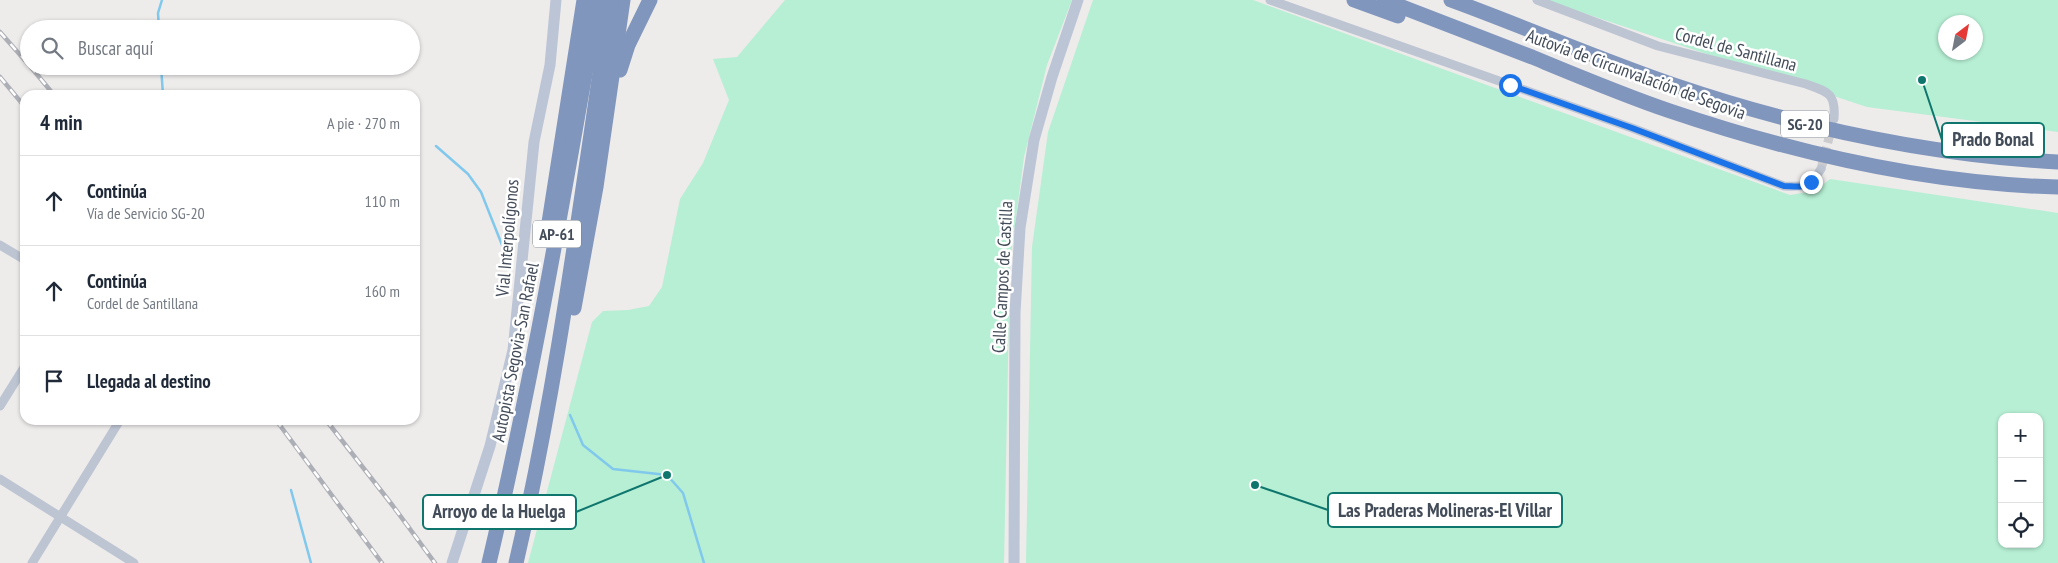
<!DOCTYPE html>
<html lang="es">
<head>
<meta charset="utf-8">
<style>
  :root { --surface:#fff; --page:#f2f2f3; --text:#1f2937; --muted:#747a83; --line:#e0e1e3 }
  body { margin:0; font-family:"PT Sans Narrow",sans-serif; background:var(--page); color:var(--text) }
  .controls { position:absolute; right:15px; bottom:15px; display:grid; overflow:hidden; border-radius:10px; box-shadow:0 1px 4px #0004 }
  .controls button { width:45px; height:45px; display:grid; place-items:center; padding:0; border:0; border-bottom:1px solid var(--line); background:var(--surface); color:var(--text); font:25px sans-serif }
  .compass { position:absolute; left:1938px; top:15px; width:45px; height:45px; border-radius:50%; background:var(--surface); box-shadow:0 1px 4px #0004; rotate:32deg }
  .stop { position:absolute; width:15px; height:15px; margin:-11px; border:4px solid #1a73e8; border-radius:50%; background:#fff }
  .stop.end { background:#1a73e8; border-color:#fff; box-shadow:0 1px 5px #0008 }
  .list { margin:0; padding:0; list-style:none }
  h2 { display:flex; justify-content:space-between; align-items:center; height:65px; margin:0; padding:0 20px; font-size:21px }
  h2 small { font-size:16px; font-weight:400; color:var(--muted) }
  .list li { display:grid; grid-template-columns:32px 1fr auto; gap:15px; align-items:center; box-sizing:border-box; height:90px; padding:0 20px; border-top:1px solid var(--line) }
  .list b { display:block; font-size:19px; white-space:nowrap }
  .list p { margin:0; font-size:16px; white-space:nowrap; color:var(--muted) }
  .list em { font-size:16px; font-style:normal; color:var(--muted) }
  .icon { flex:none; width:28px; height:28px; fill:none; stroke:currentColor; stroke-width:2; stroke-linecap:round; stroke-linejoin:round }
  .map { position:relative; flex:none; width:2058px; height:563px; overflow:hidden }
  .search { position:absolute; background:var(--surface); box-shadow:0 1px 4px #0004; left:20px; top:20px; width:400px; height:55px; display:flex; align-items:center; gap:12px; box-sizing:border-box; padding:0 18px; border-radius:28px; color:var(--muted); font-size:19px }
  .panel { position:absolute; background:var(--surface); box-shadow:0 1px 4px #0004; left:20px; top:90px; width:400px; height:335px; border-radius:15px }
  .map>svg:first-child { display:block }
  .green { fill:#b6efd4; fill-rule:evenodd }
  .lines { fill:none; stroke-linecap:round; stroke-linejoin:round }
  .stream { stroke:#81c8ed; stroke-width:2.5 }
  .street-tunnel { stroke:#cccbce; stroke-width:9; stroke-dasharray:9 4.5; stroke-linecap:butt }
  .street { stroke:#bdc5d2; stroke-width:9 }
  .secondary { stroke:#bcc5d6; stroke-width:11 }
  .highway { stroke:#8096bd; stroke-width:15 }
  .rail-casing { stroke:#adafb6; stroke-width:4.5 }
  .rail { stroke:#fff; stroke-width:2.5; stroke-dasharray:8; stroke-linecap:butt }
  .route { stroke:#1a73e8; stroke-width:6 }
  .labels { text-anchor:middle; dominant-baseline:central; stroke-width:5; stroke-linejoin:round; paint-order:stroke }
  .shield { fill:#fff; stroke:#7b828b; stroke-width:1 }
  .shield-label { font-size:16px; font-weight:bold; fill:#434c59 }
  .street-label { font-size:18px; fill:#434c59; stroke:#fff }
  .leader { fill:none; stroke:#0f766e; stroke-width:2 }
  .callout-dot { fill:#0f766e; stroke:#fff; stroke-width:2 }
  .callout { fill:#fff; stroke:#0f766e; stroke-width:2 }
  .callout-label { font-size:19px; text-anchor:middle; font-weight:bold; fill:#434c59 }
</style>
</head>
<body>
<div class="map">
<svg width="2058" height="563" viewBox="0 0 2058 563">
  <rect width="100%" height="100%" fill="#eeebeb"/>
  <!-- green -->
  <g class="green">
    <polygon points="785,0 1072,0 1047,65 1024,157 1010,262 1004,563 528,563 592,322 603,311 628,310 649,306 662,287 680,199 703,163 729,100 713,59 737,57"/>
    <path d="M1093,0H1253L1790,195L1815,191L1830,179L2058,213V563H1026L1032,247L1048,132ZM2002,417H2039V544H2002Z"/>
    <path d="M1544,0H2058V132L1867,107ZM1946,22H1976V52H1946Z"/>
  </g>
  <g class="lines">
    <!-- stream -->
    <g class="stream">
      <polyline points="159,29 158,13 162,0"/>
      <polyline points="161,66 163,95"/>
      <polyline points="436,146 468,174 481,192 506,255"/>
      <polyline points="570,415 583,445 613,469 667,475 683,493 704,563"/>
      <polyline points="291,490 311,563"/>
    </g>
    <!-- street-tunnel -->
    <polyline class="street-tunnel" points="1821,169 1832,126"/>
    <!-- street -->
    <g class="street">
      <path d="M1270,0L1632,128L1784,186C1804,187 1810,187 1821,169"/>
      <path d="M1537,0L1658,46L1806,84C1828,92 1836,93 1834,119"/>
      <polyline points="0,245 25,260"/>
      <polyline points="0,406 25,366"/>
      <polyline points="0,479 134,563"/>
      <polyline points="32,563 120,420"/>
    </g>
    <!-- secondary -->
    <g class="secondary">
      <polyline points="452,563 490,446 513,350 534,142 550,65 556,0"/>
      <polyline points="1014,563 1015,313 1020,228 1034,140 1052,77 1078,0"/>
    </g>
    <!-- highway -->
    <g class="highway">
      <polyline points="1354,0 1398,16"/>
      <path d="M1384,0C1434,19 1483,38 1532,57C1578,76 1623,95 1670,111C1794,153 1926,184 2058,187"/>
      <path d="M1451,0C1525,27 1598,59 1674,85C1798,127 1927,155 2058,162"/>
      <polyline points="620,70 628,45 650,0"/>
      <polyline points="548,229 584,0"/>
      <polyline points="574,308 596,187 623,0"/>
      <path d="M489,563C533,377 565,189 598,0"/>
      <path d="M516,563C559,378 582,188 611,0"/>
    </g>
    <defs>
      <g id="rail">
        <polyline points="0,32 29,65"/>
        <polyline points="30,66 54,95"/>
        <polyline points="0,77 25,107"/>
        <polyline points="276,420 382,563"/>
        <polyline points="326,420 393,506 435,563"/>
      </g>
    </defs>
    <!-- rail casing -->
    <use href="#rail" class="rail-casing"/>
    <!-- rail -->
    <use href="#rail" class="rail"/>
  </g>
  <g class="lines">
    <!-- route -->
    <path class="route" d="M1510,85L1632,128L1784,186C1793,186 1804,189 1811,182"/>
  </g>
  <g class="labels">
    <!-- shield labels -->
    <g class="shield">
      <rect x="1781" y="110.5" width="48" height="27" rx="4"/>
      <rect x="533" y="220.5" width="48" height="27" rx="4"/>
    </g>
    <g class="shield-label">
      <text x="1805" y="124">SG-20</text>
      <text x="557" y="234">AP-61</text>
    </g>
    <!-- street labels -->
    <g class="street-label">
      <text transform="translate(1736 49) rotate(15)">Cordel de Santillana</text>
      <text transform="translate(1636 74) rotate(20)">Autovía de Circunvalación de Segovia</text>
      <text transform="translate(507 238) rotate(-85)">Vial Interpolígonos</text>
      <text transform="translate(1002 277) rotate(-87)">Calle Campos de Castilla</text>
      <text transform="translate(515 352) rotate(-79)">Autopista Segovia-San Rafael</text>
    </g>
  </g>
  <!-- callouts -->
  <path class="leader" d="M1922 80L1942 140M1255 485L1328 510M667 475L576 512"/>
  <g class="callout-dot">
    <circle cx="1922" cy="80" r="5"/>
    <circle cx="1255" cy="485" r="5"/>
    <circle cx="667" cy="475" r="5"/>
  </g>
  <g class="callout">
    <rect x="1942" y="123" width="102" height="34" rx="5"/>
    <rect x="1328" y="493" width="234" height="34" rx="5"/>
    <rect x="423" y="495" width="153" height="34" rx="5"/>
  </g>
  <g class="callout-label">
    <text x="1993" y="146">Prado Bonal</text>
    <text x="1445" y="517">Las Praderas Molineras-El Villar</text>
    <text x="499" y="518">Arroyo de la Huelga</text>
  </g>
</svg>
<div class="controls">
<button>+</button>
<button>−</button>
<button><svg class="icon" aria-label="locate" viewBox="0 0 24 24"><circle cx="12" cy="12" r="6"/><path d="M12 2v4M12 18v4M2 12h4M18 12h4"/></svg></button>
</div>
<svg class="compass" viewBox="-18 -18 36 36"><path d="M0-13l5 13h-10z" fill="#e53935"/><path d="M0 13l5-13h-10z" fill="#747a83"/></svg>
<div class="stop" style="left:1510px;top:85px"></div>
<div class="stop end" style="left:1811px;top:182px"></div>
<div class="search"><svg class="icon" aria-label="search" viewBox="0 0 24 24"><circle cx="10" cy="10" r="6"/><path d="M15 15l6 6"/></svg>Buscar aquí</div>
<section class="panel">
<h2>4 min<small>A pie · 270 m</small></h2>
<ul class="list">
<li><svg class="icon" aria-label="ahead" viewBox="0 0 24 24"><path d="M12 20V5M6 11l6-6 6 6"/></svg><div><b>Continúa</b><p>Vía de Servicio SG-20</p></div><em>110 m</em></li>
<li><svg class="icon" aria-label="ahead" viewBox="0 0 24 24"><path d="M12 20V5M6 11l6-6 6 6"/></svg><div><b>Continúa</b><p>Cordel de Santillana</p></div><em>160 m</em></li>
<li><svg class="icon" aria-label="arrive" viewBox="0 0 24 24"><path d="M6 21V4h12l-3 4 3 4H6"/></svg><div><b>Llegada al destino</b></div></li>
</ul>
</section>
</div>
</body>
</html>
